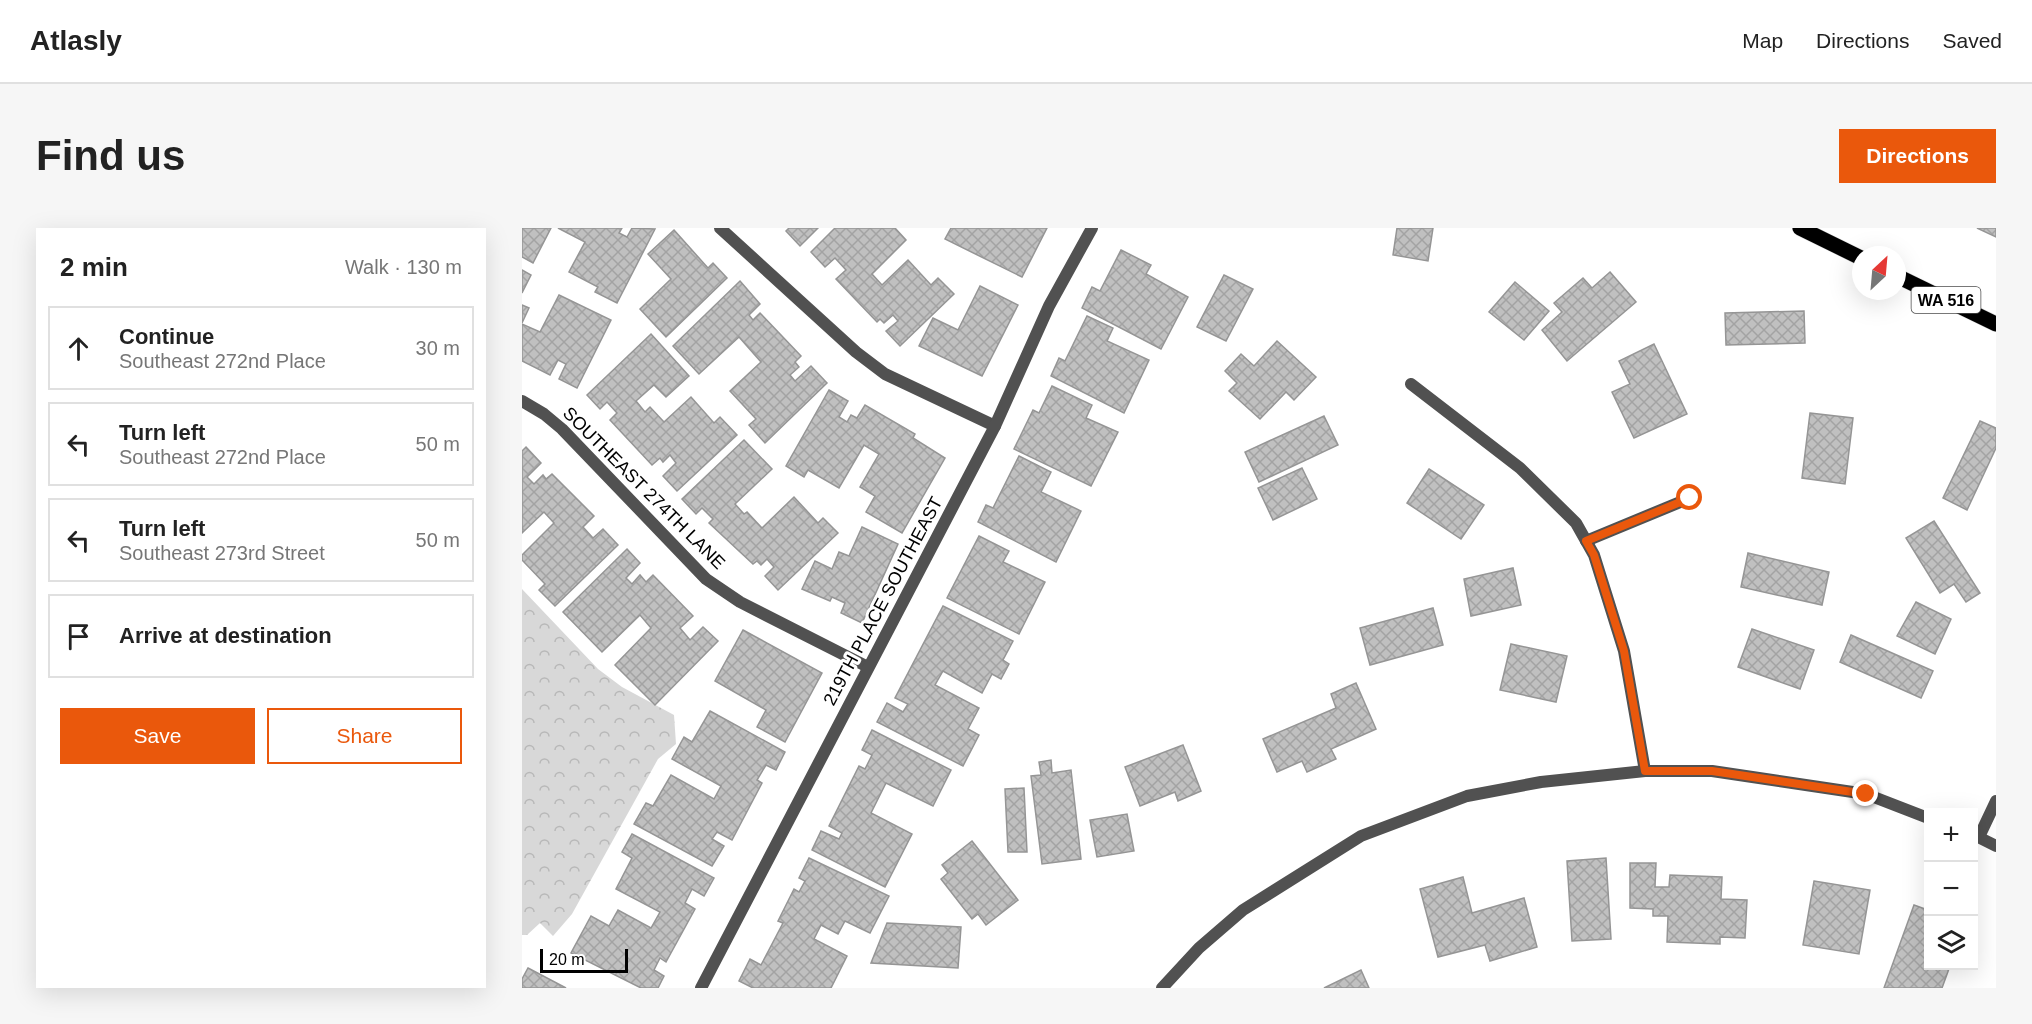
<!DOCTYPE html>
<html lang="en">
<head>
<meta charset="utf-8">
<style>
  :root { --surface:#fff; --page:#f6f6f6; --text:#222; --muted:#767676; --line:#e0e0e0; --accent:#ea580c }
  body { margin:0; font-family:Arial,sans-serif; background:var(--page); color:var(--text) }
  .controls { position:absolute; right:18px; bottom:18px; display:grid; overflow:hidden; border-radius:0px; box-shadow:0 6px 24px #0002 }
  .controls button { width:54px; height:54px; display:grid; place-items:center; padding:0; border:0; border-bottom:2px solid var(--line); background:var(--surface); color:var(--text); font:30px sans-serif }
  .compass { position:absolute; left:1330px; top:18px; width:54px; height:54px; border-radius:50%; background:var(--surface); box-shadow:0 6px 24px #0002; rotate:26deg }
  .scale { position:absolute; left:18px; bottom:15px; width:88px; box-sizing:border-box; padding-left:6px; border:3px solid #000; border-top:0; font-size:16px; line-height:21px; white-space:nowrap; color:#000; -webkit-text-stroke:4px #fff; paint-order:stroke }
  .stop { position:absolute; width:18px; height:18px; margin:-14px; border:4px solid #ea580c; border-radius:50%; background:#fff }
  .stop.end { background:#ea580c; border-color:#fff; box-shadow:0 2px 6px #0008 }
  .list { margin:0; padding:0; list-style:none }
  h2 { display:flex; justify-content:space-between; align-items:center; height:78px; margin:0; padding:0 24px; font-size:26px }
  h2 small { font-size:20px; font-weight:400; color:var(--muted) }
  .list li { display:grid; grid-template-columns:39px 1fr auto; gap:18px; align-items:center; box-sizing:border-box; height:84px; margin:0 12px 12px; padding:0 12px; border:2px solid var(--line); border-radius:0px }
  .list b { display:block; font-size:22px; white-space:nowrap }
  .list p { margin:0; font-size:20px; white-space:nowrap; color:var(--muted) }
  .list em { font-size:20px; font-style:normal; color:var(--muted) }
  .actions { display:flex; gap:12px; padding:18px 24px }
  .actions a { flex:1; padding:14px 0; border:2px solid var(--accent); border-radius:0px; text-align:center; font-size:21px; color:var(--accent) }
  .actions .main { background:var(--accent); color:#fff }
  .icon { flex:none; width:33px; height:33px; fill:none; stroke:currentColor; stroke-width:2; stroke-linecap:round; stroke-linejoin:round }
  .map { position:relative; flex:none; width:1474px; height:760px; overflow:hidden; border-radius:0px }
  header { display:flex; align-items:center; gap:36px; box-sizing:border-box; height:84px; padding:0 30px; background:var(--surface); border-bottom:2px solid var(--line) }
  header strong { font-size:28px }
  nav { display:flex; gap:33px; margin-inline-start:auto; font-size:21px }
  .intro { display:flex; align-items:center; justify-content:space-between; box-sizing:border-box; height:144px; padding:0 36px }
  h1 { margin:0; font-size:42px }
  .button { padding:15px 27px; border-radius:0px; background:var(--accent); color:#fff; font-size:21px; font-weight:700 }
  main { display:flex; gap:36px; padding:0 36px }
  aside { flex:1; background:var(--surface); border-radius:0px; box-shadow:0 6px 24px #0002 }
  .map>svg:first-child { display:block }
  .forest { fill:url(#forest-crowns) }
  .building { fill:url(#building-cross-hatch); stroke:#959595; stroke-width:1.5 }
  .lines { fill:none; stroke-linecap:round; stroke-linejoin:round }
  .primary-casing { stroke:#dbdbdb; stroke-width:16 }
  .minor { stroke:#515151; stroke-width:12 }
  .primary { stroke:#000; stroke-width:15 }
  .route { stroke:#ea580c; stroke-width:8 }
  .labels { text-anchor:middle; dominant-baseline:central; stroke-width:6; stroke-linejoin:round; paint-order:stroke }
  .shield { fill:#fff; stroke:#4c4c4c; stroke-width:1.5 }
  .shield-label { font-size:16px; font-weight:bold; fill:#000 }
  .street-label { font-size:18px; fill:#000; stroke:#fff }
</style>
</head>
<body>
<header>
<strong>Atlasly</strong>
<nav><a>Map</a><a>Directions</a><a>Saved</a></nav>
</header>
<div class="intro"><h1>Find us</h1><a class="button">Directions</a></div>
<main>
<aside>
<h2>2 min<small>Walk · 130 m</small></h2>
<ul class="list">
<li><svg class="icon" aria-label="ahead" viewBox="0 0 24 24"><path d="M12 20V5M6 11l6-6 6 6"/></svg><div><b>Continue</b><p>Southeast 272nd Place</p></div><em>30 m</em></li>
<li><svg class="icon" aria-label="left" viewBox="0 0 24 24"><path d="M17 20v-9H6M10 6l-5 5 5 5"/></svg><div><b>Turn left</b><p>Southeast 272nd Place</p></div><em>50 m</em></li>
<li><svg class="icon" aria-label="left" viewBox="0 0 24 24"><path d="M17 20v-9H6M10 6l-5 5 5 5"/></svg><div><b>Turn left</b><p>Southeast 273rd Street</p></div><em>50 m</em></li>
<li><svg class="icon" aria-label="arrive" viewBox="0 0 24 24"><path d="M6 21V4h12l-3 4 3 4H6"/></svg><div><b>Arrive at destination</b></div></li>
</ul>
<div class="actions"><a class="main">Save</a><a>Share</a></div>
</aside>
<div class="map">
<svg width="1474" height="760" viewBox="0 0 1474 760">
  <defs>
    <pattern id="forest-crowns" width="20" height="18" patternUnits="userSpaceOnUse" patternTransform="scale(1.5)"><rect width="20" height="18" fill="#d8d8d8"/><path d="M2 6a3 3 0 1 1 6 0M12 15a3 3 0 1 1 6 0" fill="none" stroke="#b8b8b8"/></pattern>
    <pattern id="building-cross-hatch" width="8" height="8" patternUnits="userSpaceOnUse" patternTransform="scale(1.5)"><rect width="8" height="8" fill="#c0c0c0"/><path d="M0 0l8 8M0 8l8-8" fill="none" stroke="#a3a3a3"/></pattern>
  </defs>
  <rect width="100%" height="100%" fill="#fff"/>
  <!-- forest -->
  <polygon class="forest" points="0,361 76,441 100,459 152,487 154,516 136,531 50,686 31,708 18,695 5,707 0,707"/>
  <!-- building -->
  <g class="building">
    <polygon points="0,0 29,0 11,35 0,29"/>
    <polygon points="36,0 100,0 97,5 105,9 110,0 133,1 95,75 73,64 76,59 47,44 63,14"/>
    <polygon points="267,0 296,0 278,18 264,3"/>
    <polygon points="313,0 373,0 384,12 350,46 360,57 386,32 409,57 416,50 432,66 378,118 364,103 376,93 371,87 362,95 358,91 355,94 314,51 324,42 313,30 303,39 289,24"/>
    <polygon points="429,0 525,0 500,49 423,11"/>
    <polygon points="875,0 911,0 906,33 871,27"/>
    <polygon points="1455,0 1474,0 1474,9"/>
    <polygon points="152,2 186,40 191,35 205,50 144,109 118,81 149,51 126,26"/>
    <polygon points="599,22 629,37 624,46 666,69 639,121 560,80 570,59 578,63"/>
    <polygon points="0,42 9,47 0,65"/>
    <polygon points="1088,44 1114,74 1045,133 1020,102 1040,84 1032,75 1061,50 1070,60"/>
    <polygon points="702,47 731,61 704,113 675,99"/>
    <polygon points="218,53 238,76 227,87 231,92 238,85 279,128 273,134 277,139 268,147 273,153 289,138 305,155 243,215 227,197 234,191 208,163 239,134 217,109 177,146 151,118"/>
    <polygon points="993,54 1027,83 1002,112 967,84"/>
    <polygon points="458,58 496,77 460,148 397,118 411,90 436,102"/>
    <polygon points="37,67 89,92 55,160 37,151 44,136 36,132 28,147 0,133 0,96 18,104"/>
    <polygon points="0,77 7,80 0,95"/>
    <polygon points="1282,83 1283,115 1204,117 1203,85"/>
    <polygon points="565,88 591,100 585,113 627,132 602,185 529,148 537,130 543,133"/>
    <polygon points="129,106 167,148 144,169 132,157 114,173 123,184 128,179 142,194 169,169 192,195 198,189 215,207 155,263 141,248 154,235 148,227 141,234 138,230 130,237 88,192 95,185 85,174 78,181 65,167"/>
    <polygon points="755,113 794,149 772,172 764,164 738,191 707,163 715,155 703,143 719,126 732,138"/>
    <polygon points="1132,116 1165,186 1112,210 1090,164 1108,156 1097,133"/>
    <polygon points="530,158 570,177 564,190 596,204 569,258 492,221 511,182 517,185"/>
    <polygon points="307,162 326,173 317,189 325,194 329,187 335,190 343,177 393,206 391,210 423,230 380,305 344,284 353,268 338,259 357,226 342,217 317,260 286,242 282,249 264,238"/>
    <polygon points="1288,185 1331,190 1323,256 1280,250"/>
    <polygon points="802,188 816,217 737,254 723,224"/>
    <polygon points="1458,193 1474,200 1474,220 1445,282 1421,270"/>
    <polygon points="222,212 250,241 213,276 222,286 225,284 240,300 272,269 296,295 301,290 316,305 256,362 243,348 252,339 245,331 239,337 235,333 231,336 187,295 191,291 180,280 174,286 160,271"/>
    <polygon points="4,219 19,235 5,249 12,256 21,247 24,251 30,246 72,288 61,299 71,310 81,301 96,317 33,378 17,362 23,356 0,332 0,327 32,295 22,284 0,305 0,223"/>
    <polygon points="497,228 529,244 519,264 559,283 534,334 456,294 464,277 471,280"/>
    <polygon points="780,240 795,271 751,292 736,260"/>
    <polygon points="907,241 962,277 939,311 885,275"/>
    <polygon points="1412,293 1458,365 1444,374 1432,356 1418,365 1384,310"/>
    <polygon points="340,299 376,316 340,395 319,385 323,375 310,369 308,373 280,361 293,333 310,341 317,324 327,328"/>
    <polygon points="457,308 487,323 481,334 523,354 497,406 425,370"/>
    <polygon points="105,321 118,335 104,350 110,356 118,347 124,354 131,347 171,388 158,400 168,412 181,399 196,413 133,477 93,437 129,400 118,387 80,424 41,384"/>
    <polygon points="1226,325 1307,344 1300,377 1219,359"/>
    <polygon points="991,340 999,377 949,388 942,351"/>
    <polygon points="1394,374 1429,391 1413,426 1375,408"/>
    <polygon points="421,378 491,413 481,432 487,436 479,451 470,446 460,465 421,443 413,457 457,480 446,501 457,507 441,538 355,494 365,475 381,484 386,476 373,470"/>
    <polygon points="911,380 921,417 848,437 838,400"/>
    <polygon points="1230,401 1292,422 1278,461 1216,439"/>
    <polygon points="221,402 300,445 263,514 235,499 244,482 193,453"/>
    <polygon points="1329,407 1411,443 1399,470 1318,434"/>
    <polygon points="989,416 1045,428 1034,474 978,462"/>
    <polygon points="834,455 854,501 809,521 814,531 785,544 780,533 755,544 741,511 814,480 809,466"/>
    <polygon points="188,483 263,524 254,542 244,537 235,552 240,555 210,612 195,604 190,611 202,618 190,638 112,596 124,575 131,578 149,547 192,571 199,558 150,531 162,509 170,514"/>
    <polygon points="350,502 429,542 411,578 364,555 349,585 390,606 363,659 290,622 299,603 317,611 320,605 307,598 337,538 343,541 350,527 340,522"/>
    <polygon points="661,517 679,563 656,573 653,564 618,578 603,539"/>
    <polygon points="529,532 530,545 549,542 559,631 520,636 509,548 519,547 517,534"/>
    <polygon points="502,560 505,624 486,624 483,561"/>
    <polygon points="605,586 612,623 575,629 568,592"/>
    <polygon points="110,606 192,650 182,668 170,661 163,675 173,681 144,734 138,730 132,742 142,748 136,760 119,760 49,725 69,688 87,698 96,682 129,700 138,684 94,661 110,630 100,624"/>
    <polygon points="450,613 496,672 464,697 456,686 450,691 419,651 426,645 420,637"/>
    <polygon points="287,630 367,668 348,705 323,693 316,706 299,697 292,711 325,728 309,760 231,760 217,753 228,731 239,737 261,695 256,693 272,661 277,664 283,653 277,650"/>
    <polygon points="1084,630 1089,711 1050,713 1045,633"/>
    <polygon points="1108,635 1134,635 1133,659 1147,659 1148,647 1200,649 1199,671 1225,672 1223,710 1198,709 1198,716 1145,714 1146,688 1131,688 1131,681 1108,680"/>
    <polygon points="941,649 950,685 1002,670 1015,719 968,733 963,717 916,729 898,661"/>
    <polygon points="1292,653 1348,662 1337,726 1281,717"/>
    <polygon points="1392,677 1406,682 1406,738 1428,738 1420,760 1362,760"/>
    <polygon points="365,695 439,699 436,740 349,735"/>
    <polygon points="6,740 44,760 0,760 0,751"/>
    <polygon points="839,742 847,760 802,760"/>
  </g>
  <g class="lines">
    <defs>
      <g id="primary">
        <polyline points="1278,0 1339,30"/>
        <polyline points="1375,48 1474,96"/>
      </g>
    </defs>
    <!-- primary casing -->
    <use href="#primary" class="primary-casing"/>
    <!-- minor -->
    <g class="minor">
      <polyline points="198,0 334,124 363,146 473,198"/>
      <polyline points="889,156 998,240 1054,295 1072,327 1102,423 1123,543"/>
      <polyline points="0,173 22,186 40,201 184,351 218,374 346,439"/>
      <polyline points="1064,313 1168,270"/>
      <polyline points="1452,607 1474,618"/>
      <polyline points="1457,609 1474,573"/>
      <polyline points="179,760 473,198 527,78 570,0"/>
      <polyline points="640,760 677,720 721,682 839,608 945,568 1019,554 1123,543 1190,543 1344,566 1406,590"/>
    </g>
    <!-- primary -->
    <use href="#primary" class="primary"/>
  </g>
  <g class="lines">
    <!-- route -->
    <polyline class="route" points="1168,270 1064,313 1072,327 1102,423 1123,543 1190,543 1344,566"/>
  </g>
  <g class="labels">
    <!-- shield labels -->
    <rect class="shield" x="1389.5" y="59" width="69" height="26" rx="4.5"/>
    <g class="shield-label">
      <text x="1424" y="72">WA 516</text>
    </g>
    <!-- street labels -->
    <g class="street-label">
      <text transform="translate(122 260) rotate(45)">SOUTHEAST 274TH LANE</text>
      <text transform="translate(361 373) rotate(-62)">219TH PLACE SOUTHEAST</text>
    </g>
  </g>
</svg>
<div class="controls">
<button>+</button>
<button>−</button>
<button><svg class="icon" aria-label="layers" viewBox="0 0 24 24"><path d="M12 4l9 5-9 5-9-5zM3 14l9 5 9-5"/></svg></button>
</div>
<svg class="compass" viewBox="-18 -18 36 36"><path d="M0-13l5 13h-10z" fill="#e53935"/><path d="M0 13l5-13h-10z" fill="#767676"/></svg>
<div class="scale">20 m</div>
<div class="stop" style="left:1168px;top:270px"></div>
<div class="stop end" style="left:1344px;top:566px"></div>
</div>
</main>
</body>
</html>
